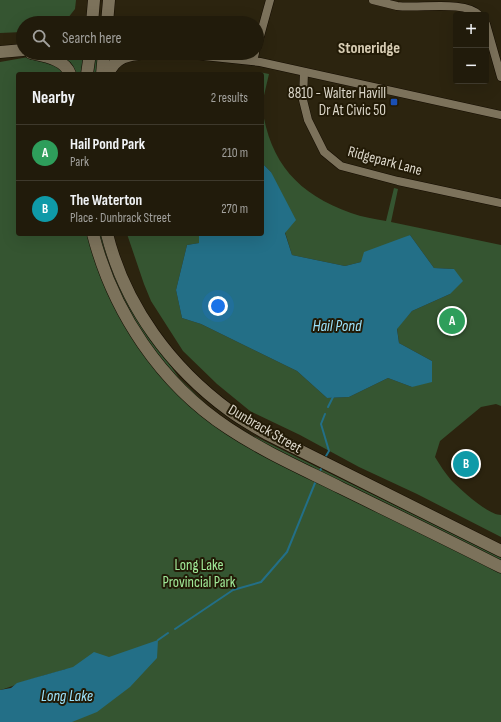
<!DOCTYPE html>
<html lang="en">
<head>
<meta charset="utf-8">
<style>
  :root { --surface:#211b0b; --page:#2d2819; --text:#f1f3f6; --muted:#a2a19d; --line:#3e392c; --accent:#bea9f5 }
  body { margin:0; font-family:"Sofia Sans Condensed",sans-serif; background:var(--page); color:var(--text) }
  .controls { position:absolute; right:12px; top:12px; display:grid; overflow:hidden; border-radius:4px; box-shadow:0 4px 16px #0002 }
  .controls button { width:36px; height:36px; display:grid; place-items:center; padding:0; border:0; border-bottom:1px solid var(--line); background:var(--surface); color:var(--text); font:20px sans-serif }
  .you { position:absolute; left:218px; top:306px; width:14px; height:14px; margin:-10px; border:3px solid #fff; border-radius:50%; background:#1a73e8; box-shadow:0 0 0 6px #1a73e833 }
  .badge { display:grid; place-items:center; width:26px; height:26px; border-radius:50%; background:var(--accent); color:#fff; font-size:13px; font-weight:700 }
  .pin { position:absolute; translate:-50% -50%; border:2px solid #fff; box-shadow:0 1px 4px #0006 }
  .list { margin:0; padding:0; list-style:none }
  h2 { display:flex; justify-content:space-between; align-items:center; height:52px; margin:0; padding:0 16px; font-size:17px }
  h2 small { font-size:13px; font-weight:400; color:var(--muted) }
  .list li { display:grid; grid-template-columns:26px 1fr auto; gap:12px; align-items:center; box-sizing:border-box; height:56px; padding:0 16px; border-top:1px solid var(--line) }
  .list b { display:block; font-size:15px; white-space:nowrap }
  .list p { margin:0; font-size:13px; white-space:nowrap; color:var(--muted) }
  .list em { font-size:13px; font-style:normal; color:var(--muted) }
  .icon { flex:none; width:22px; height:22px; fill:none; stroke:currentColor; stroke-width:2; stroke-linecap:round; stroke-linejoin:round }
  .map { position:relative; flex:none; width:501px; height:722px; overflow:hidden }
  .search { position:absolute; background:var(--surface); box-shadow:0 4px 16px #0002; left:16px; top:16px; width:248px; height:44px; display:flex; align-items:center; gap:10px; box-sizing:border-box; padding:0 14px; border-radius:22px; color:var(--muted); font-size:15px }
  .panel { position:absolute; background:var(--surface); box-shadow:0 4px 16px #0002; left:16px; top:72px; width:248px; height:164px; border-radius:4px }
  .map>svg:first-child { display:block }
  .green { fill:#355531 }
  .water { fill:#236f87 }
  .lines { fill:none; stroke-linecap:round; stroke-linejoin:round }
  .stream { stroke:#236f87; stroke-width:2 }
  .street-casing { stroke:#140c00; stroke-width:9 }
  .secondary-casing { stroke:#140c00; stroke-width:13 }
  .street { stroke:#7c725b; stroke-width:8 }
  .secondary { stroke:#7c725b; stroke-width:12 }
  .transit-dot { fill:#1a4fb4; stroke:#221a06; stroke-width:1.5 }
  .labels { text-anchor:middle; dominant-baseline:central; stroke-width:4; stroke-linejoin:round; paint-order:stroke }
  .poi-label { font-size:15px; fill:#dcd7ca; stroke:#221a06; text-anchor:end }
  .street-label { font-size:15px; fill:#dcd7ca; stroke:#221a06 }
  .park-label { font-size:15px; fill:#a0e998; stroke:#221a06 }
  .neighbourhood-label { font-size:16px; font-weight:bold; fill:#d8cdb4; stroke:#221a06 }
  .water-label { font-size:16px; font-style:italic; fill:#9ce2fc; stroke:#221a06 }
</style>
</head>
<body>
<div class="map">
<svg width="501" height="722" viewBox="0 0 501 722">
  <rect width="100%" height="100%" fill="#2c240f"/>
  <!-- green -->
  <g class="green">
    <polygon points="0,0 76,0 75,9 64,23 23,23 23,32 0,33"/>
    <path d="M51,53H99L98,74H18V234H105L153,340L179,378L212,410L237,427L250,434L501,558V722H41L66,669C56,673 46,674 36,678C23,681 12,687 0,690V62Z"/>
    <polygon points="239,72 259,72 269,74 262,104 262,74 239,74"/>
    <path d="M262,107C270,163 298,194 351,213C362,217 375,219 386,221L394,188L398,189L391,222L501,245V406L496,404L481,407L440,441L435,457C440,465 445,473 451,480C461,490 488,515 501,515V537L417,494L359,467L300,435L250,411L217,384L183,351L151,301L144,284L127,234H199V243L187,245L176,290L182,318L201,324L297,371L327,398L349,397L388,378L412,387L432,361L399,343L397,328L412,311L450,294L454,269L434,268L410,235L361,262L345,266L292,255L285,232L271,172L262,163Z"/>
  </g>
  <!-- water -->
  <g class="water">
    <polygon points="262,163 271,172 296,220 285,233 292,255 345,266 361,262 364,252 410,235 434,268 454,269 463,281 450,294 412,311 397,329 399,343 432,361 432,382 412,387 388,378 349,397 327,398 297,371 201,324 182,318 176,290 187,245 199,243 199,234 262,234"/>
    <polygon points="158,640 157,658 130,687 97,712 72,722 0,722 0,690 11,688 17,683 34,678 73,667 94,652 109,657"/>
  </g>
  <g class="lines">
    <!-- stream -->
    <g class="stream">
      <polyline points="328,407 333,397"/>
      <polyline points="325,414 321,424 329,451 326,456"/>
      <polyline points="320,471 321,469"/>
      <polyline points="175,629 233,590 261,582 287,552 315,483"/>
      <polyline points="158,640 168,633"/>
    </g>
    <defs>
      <g id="street">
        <path d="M373,0C381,2 389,4 397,6C419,9 465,0 479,15"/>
        <polyline points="486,24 501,77"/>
        <polyline points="257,47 270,0"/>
        <polyline points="175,53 260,62 501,115"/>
        <polyline points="253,61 255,53"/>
        <polyline points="304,72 303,100 308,120 324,152 341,166 398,181 501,203"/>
      </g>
      <g id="secondary">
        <polyline points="92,23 94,0"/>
        <polyline points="107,23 109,0"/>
        <polyline points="0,52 23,50"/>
        <path d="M31,53C44,56 65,59 70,74"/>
        <polyline points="87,74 90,53"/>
        <polyline points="102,74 104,53"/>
        <path d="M108,74C116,56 128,55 146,53"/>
        <path d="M93,234C113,312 161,384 228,428C264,452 303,469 341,488C394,514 448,540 501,567"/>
        <path d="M107,234C125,306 171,368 230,411C242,420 254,426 267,434L501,551"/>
      </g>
    </defs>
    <!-- street casing -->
    <use href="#street" class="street-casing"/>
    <!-- secondary casing -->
    <use href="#secondary" class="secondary-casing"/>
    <!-- street -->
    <use href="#street" class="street"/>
    <!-- secondary -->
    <use href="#secondary" class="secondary"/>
  </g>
  <!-- markers -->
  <rect class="transit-dot" x="390" y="98" width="8" height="8" rx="2"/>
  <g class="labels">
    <!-- poi labels -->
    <g class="poi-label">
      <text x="386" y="93">8810 - Walter Havill<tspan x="386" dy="17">Dr At Civic 50</tspan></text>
    </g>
    <!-- street labels -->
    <g class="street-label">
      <text transform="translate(385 161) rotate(15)">Ridgepark Lane</text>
      <text transform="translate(265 429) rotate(30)">Dunbrack Street</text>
    </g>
    <!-- park labels -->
    <g class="park-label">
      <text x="199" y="565">Long Lake<tspan x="199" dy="17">Provincial Park</tspan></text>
    </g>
    <!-- neighbourhood labels -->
    <g class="neighbourhood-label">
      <text x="369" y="48">Stoneridge</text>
    </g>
    <!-- water labels -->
    <g class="water-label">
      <text x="337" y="326">Hail Pond</text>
      <text x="67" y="696">Long Lake</text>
    </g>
  </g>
</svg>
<div class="controls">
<button>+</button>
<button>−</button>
</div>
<div class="you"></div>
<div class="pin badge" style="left:452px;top:321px;background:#2e9e5b">A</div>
<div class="pin badge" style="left:466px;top:464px;background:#0f9aa8">B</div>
<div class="search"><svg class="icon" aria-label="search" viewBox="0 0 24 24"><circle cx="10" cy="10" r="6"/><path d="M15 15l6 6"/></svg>Search here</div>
<section class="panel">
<h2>Nearby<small>2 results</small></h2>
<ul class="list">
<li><span class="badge" style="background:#2e9e5b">A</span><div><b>Hail Pond Park</b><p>Park</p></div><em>210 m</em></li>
<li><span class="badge" style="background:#0f9aa8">B</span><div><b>The Waterton</b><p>Place · Dunbrack Street</p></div><em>270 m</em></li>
</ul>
</section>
</div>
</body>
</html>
